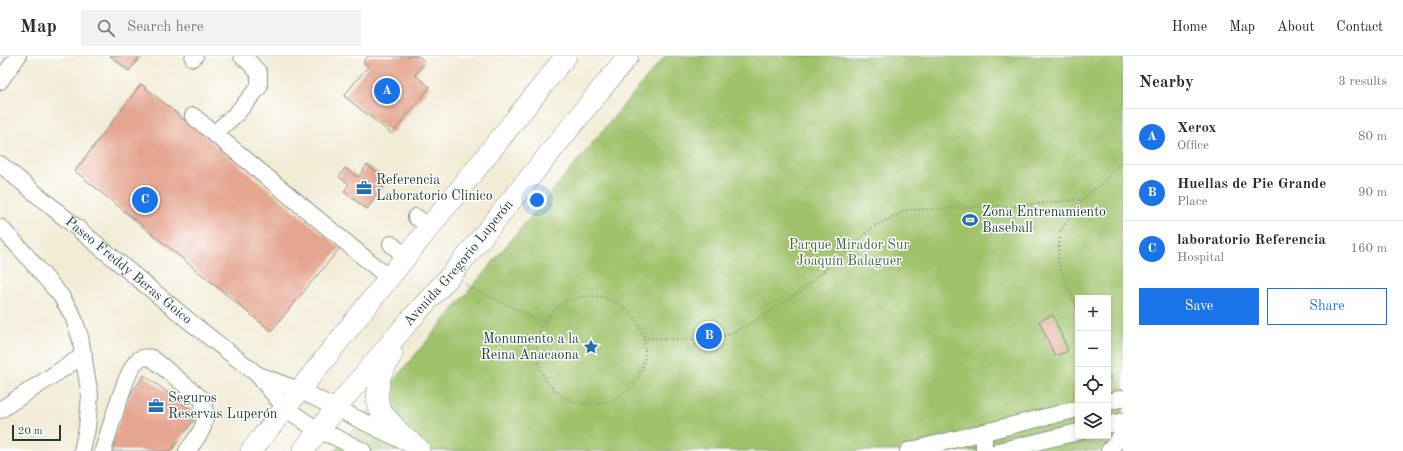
<!DOCTYPE html>
<html lang="en">
<head>
<meta charset="utf-8">
<style>
  :root { --surface:#fff; --page:#f2f2f3; --text:#2b2b33; --muted:#7c7c81; --line:#e1e1e2; --accent:#1a73e8 }
  body { margin:0; font-family:"Old Standard TT",serif; background:var(--page); color:var(--text) }
  .controls { position:absolute; right:12px; bottom:12px; display:grid; overflow:hidden; border-radius:0px; box-shadow:0 2px 6px #0003 }
  .controls button { width:36px; height:36px; display:grid; place-items:center; padding:0; border:0; border-bottom:1px solid var(--line); background:var(--surface); color:var(--text); font:20px sans-serif }
  .scale { position:absolute; left:12px; bottom:10px; width:49px; box-sizing:border-box; padding-left:4px; border:2px solid #1f3d34; border-top:0; font-size:11px; line-height:14px; white-space:nowrap; color:#1f3d34; -webkit-text-stroke:3px #fff; paint-order:stroke }
  .you { position:absolute; left:537px; top:144px; width:14px; height:14px; margin:-10px; border:3px solid #fff; border-radius:50%; background:#1a73e8; box-shadow:0 0 0 6px #1a73e833 }
  .badge { display:grid; place-items:center; width:26px; height:26px; border-radius:50%; background:var(--accent); color:#fff; font-size:13px; font-weight:700 }
  .pin { position:absolute; translate:-50% -50%; border:2px solid #fff; box-shadow:0 1px 4px #0006 }
  .list { margin:0; padding:0; list-style:none }
  h2 { display:flex; justify-content:space-between; align-items:center; height:52px; margin:0; padding:0 16px; font-size:17px }
  h2 small { font-size:13px; font-weight:400; color:var(--muted) }
  .list li { display:grid; grid-template-columns:26px 1fr auto; gap:12px; align-items:center; box-sizing:border-box; height:56px; padding:0 16px; border-top:1px solid var(--line) }
  .list b { display:block; font-size:15px; white-space:nowrap }
  .list p { margin:0; font-size:13px; white-space:nowrap; color:var(--muted) }
  .list em { font-size:13px; font-style:normal; color:var(--muted) }
  .actions { display:flex; gap:8px; padding:12px 16px }
  .actions a { flex:1; padding:9px 0; border:1px solid var(--accent); border-radius:0px; text-align:center; font-size:14px; color:var(--accent) }
  .actions .main { background:var(--accent); color:#fff }
  .icon { flex:none; width:22px; height:22px; fill:none; stroke:currentColor; stroke-width:2; stroke-linecap:round; stroke-linejoin:round }
  .map { position:relative; flex:none; width:1123px; height:395px; overflow:hidden }
  header { display:flex; align-items:center; gap:24px; box-sizing:border-box; height:56px; padding:0 20px; background:var(--surface); border-bottom:1px solid var(--line) }
  header strong { font-size:19px }
  nav { display:flex; gap:22px; margin-inline-start:auto; font-size:14px }
  .search { width:280px; height:36px; background:var(--page); display:flex; align-items:center; gap:10px; box-sizing:border-box; padding:0 14px; border-radius:0px; color:var(--muted); font-size:15px }
  main { display:flex }
  aside { flex:1; background:var(--surface) }
  .map>svg:first-child { display:block }
  .green { fill:#9fc26b; stroke:#5f8050; fill-rule:evenodd }
  .building { fill:#e5a691 }
  .lines { fill:none; stroke-linecap:round; stroke-linejoin:round }
  .minor-casing { stroke:#889485; stroke-width:18 }
  .major-casing { stroke:#889485; stroke-width:22 }
  .path { stroke:#889485; stroke-width:2.5; stroke-dasharray:1 3; stroke-linecap:butt }
  .minor { stroke:#fff; stroke-width:16 }
  .major { stroke:#fff; stroke-width:21 }
  .labels { text-anchor:middle; dominant-baseline:central; stroke-width:3; stroke-linejoin:round; paint-order:stroke }
  .poi-label { font-size:14px; fill:#1f3d34; stroke:#fff; text-anchor:start }
  .park-label { font-size:14px; fill:#456544; stroke:#fff }
  .street-label { font-size:14px; fill:#1f3d34; stroke:#fff }
</style>
</head>
<body>
<header>
<strong>Map</strong>
<div class="search"><svg class="icon" aria-label="search" viewBox="0 0 24 24"><circle cx="10" cy="10" r="6"/><path d="M15 15l6 6"/></svg>Search here</div>
<nav><a>Home</a><a>Map</a><a>About</a><a>Contact</a></nav>
</header>
<main>
<div class="map">
<svg width="1123" height="395" viewBox="0 0 1123 395">
  <rect width="100%" height="100%" fill="#fff"/>
  <filter id="ink" filterUnits="userSpaceOnUse"><feTurbulence type="fractalNoise" baseFrequency=".025" numOctaves="2"/><feDisplacementMap in="SourceGraphic" scale="8" xChannelSelector="R" yChannelSelector="G"/><feConvolveMatrix kernelMatrix="1 2 1 2 8 2 1 2 1" color-interpolation-filters="sRGB"/></filter>
  <filter id="wash" filterUnits="userSpaceOnUse"><feTurbulence type="fractalNoise" baseFrequency=".012" numOctaves="4" result="noise"/><feDisplacementMap in="SourceGraphic" scale="16" xChannelSelector="R" yChannelSelector="G"/><feGaussianBlur stdDeviation="0.9" result="paint"/><feColorMatrix in="noise" values="0 0 0 0 0 0 0 0 0 0 0 0 0 0 0 0 0 1.4 0 .05"/><feComposite in="paint" operator="in"/></filter>
  <g filter="url(#wash)">
    <rect width="100%" height="100%" fill="#f2ecd6"/>
    <!-- green -->
    <path class="green" d="M665,0H1123V395H335ZM1078,242H1108V380H1078Z"/>
    <g id="blocks">
      <!-- building -->
      <g class="building">
        <polygon points="110,0 141,0 129,15"/>
        <polygon points="368,0 418,0 425,6 415,19 430,31 392,78 344,40 368,10 363,6"/>
        <polygon points="141,28 340,192 271,275 75,115"/>
        <polygon points="367,109 388,124 367,153 344,136 349,128 339,121 345,112 358,121"/>
        <polygon points="1053,259 1068,295 1055,300 1039,265"/>
        <polygon points="144,319 198,359 171,395 110,395 112,386 128,342"/>
      </g>
    </g>
  </g>
  <g filter="url(#ink)">
    <use href="#blocks" fill-opacity="0" stroke="#889485" stroke-width="1"/>
    <g class="lines">
      <defs>
        <g id="minor">
          <polyline points="193,2 195,0"/>
          <polyline points="0,25 18,0"/>
          <polyline points="193,60 389,222"/>
          <polyline points="214,78 237,57 259,31 259,17 248,5 242,0"/>
          <path id="s1" d="M0,108L194,269L258,319L285,352L319,375L335,381L363,395"/>
          <polyline points="416,161 430,171"/>
          <polyline points="0,171 20,192 61,240 73,260 80,281 90,340 87,372 82,395"/>
          <polyline points="391,188 406,201"/>
          <polyline points="258,319 299,334 405,386"/>
          <polyline points="1108,346 1123,342"/>
          <polyline points="0,354 84,299"/>
          <polyline points="1108,369 1123,365"/>
          <polyline points="984,377 984,395"/>
          <path d="M103,395C108,379 127,312 137,305C141,301 146,301 152,302L202,343C210,367 201,377 187,395"/>
          <polyline points="908,395 1078,353"/>
          <polyline points="999,395 1078,376"/>
          <polyline points="1109,395 1123,377"/>
        </g>
        <g id="major">
          <polyline points="392,298 380,320 377,343 381,356 404,381 419,393"/>
          <polyline points="251,395 566,0"/>
          <path id="s2" d="M303,395L336,352L410,264L452,218L628,0"/>
        </g>
      </defs>
      <!-- minor casing -->
      <use href="#minor" class="minor-casing"/>
      <!-- major casing -->
      <use href="#major" class="major-casing"/>
      <!-- path -->
      <g class="path">
        <polyline points="466,229 544,267"/>
        <circle cx="591" cy="294" r="54"/>
        <polyline points="1078,255 1058,206 1060,175 1083,143"/>
        <polyline points="644,282 700,284 731,278 763,260 805,232 871,172 906,154 1018,150 1083,143 1105,125 1123,104"/>
        <polyline points="1108,317 1113,328"/>
      </g>
      <!-- minor -->
      <use href="#minor" class="minor"/>
      <!-- major -->
      <use href="#major" class="major"/>
    </g>
  </g>
  <!-- icons -->
  <defs>
    <symbol id="office-bare" viewBox="-9 -9 18 18"><path d="M-6-3h4V-5.5h4V-3h4V5H-6ZM-1-4.5V-3h2v-1.5ZM-6 0V1H6V0Z" fill="#1f6fb2" stroke="#fff" stroke-width="2.5" paint-order="stroke"/></symbol>
    <symbol id="stadium-bare" viewBox="-9 -9 18 18"><path d="M0-5a6.5 5 0 1 0 0 10a6.5 5 0 1 0 0-10ZM-3.5-1.8h7v3.6h-7Z" fill="#1f6fb2" stroke="#fff" stroke-width="2.5" paint-order="stroke"/></symbol>
    <symbol id="sight-bare" viewBox="-9 -9 18 18"><path d="M0-6L1.8-2.2L6-1.7L2.9 1.2L3.7 5.4L0 3.3L-3.7 5.4L-2.9 1.2L-6-1.7L-1.8-2.2Z" fill="#1f6fb2" stroke="#fff" stroke-width="2.5" paint-order="stroke"/></symbol>
  </defs>
  <g fill-rule="evenodd">
    <use href="#office-bare" x="353" y="121" width="22" height="22"/>
    <use href="#stadium-bare" x="959" y="153" width="22" height="22"/>
    <use href="#sight-bare" x="580" y="280" width="22" height="22"/>
    <use href="#office-bare" x="145" y="339" width="22" height="22"/>
  </g>
  <g class="labels">
    <!-- poi labels -->
    <g class="poi-label">
      <text x="376" y="124">Referencia<tspan x="376" dy="16">Laboratorio Clinico</tspan></text>
      <text x="982" y="156">Zona Entrenamiento<tspan x="982" dy="16">Baseball</tspan></text>
      <text x="579" y="283" text-anchor="end">Monumento a la<tspan x="579" dy="16">Reina Anacaona</tspan></text>
      <text x="168" y="342">Seguros<tspan x="168" dy="16">Reservas Luperón</tspan></text>
    </g>
    <!-- park labels -->
    <g class="park-label">
      <text x="849" y="189">Parque Mirador Sur<tspan x="849" dy="16">Joaquín Balaguer</tspan></text>
    </g>
    <!-- street labels -->
    <g class="street-label">
      <text stroke="none"><textPath href="#s2" startOffset="244">Avenida Gregorio Luperón</textPath></text>
      <text stroke="none"><textPath href="#s1" startOffset="167">Paseo Freddy Beras Goico</textPath></text>
    </g>
  </g>
</svg>
<div class="controls">
<button>+</button>
<button>−</button>
<button><svg class="icon" aria-label="locate" viewBox="0 0 24 24"><circle cx="12" cy="12" r="6"/><path d="M12 2v4M12 18v4M2 12h4M18 12h4"/></svg></button>
<button><svg class="icon" aria-label="layers" viewBox="0 0 24 24"><path d="M12 4l9 5-9 5-9-5zM3 14l9 5 9-5"/></svg></button>
</div>
<div class="scale">20 m</div>
<div class="you"></div>
<div class="pin badge" style="left:387px;top:35px">A</div>
<div class="pin badge" style="left:709px;top:280px">B</div>
<div class="pin badge" style="left:145px;top:144px">C</div>
</div>
<aside>
<h2>Nearby<small>3 results</small></h2>
<ul class="list">
<li><span class="badge">A</span><div><b>Xerox</b><p>Office</p></div><em>80 m</em></li>
<li><span class="badge">B</span><div><b>Huellas de Pie Grande</b><p>Place</p></div><em>90 m</em></li>
<li><span class="badge">C</span><div><b>laboratorio Referencia</b><p>Hospital</p></div><em>160 m</em></li>
</ul>
<div class="actions"><a class="main">Save</a><a>Share</a></div>
</aside>
</main>
</body>
</html>
